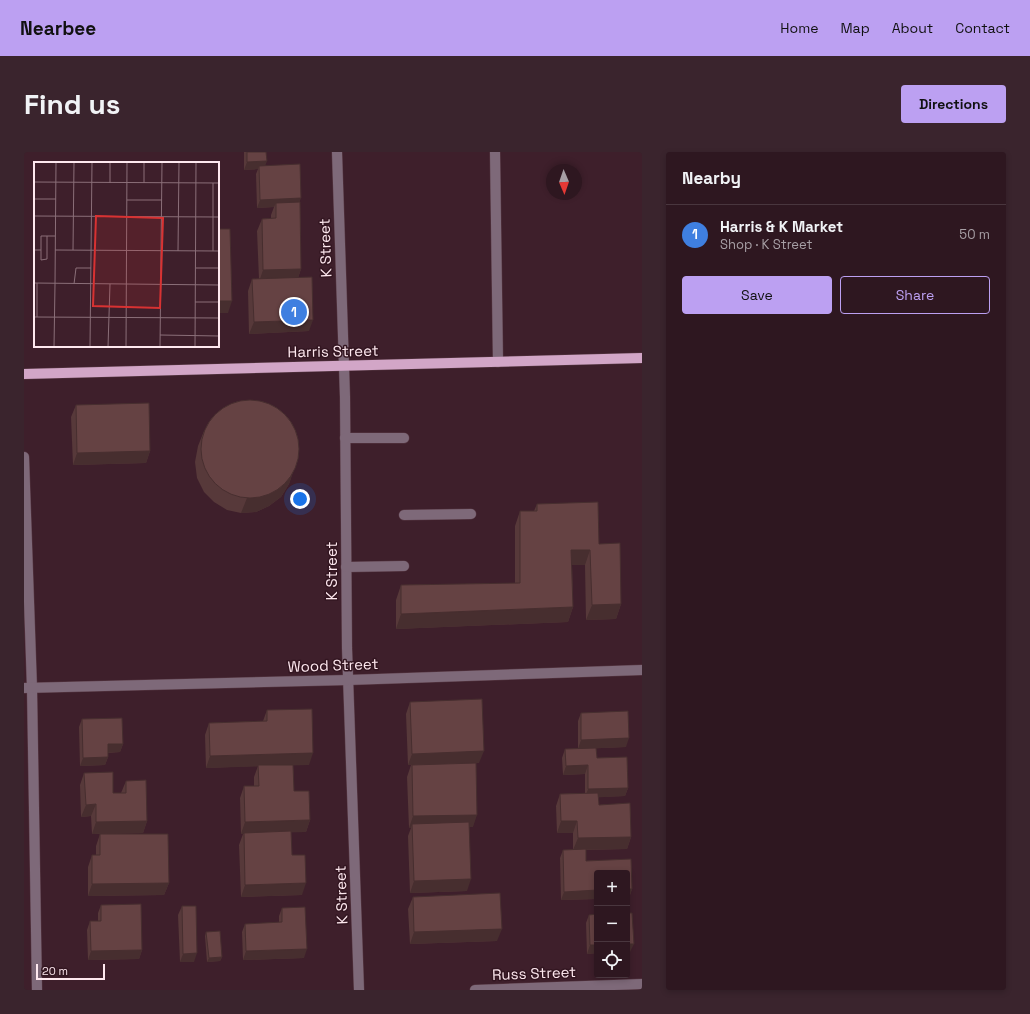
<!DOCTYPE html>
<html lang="en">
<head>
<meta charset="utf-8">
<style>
  :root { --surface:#2e1720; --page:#3a242d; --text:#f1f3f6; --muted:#a79fa5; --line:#49363e; --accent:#bca0f2 }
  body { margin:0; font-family:"Space Grotesk",sans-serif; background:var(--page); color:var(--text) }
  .controls { position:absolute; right:12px; bottom:12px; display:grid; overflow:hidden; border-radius:4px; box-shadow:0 2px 6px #0003 }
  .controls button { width:36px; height:36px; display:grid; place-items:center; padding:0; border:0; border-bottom:1px solid var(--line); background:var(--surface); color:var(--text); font:20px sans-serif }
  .compass { position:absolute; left:522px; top:12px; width:36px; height:36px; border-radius:50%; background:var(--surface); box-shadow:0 2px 6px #0003; rotate:178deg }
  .scale { position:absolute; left:12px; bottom:10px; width:69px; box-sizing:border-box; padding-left:4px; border:2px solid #fee8ef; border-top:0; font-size:11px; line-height:14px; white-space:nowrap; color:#fee8ef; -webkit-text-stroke:3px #331621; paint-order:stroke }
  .you { position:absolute; left:276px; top:347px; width:14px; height:14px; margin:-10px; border:3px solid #fff; border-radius:50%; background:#1a73e8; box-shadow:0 0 0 6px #1a73e833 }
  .badge { display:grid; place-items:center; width:26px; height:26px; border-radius:50%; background:var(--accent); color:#fff; font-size:13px; font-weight:700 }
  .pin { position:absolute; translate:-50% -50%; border:2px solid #fff; box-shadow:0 1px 4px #0006 }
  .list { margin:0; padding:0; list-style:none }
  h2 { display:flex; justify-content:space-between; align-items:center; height:52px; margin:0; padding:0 16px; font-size:17px }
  h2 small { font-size:13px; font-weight:400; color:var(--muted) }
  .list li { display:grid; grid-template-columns:26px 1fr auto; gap:12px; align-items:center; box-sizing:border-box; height:60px; padding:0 16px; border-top:1px solid var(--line) }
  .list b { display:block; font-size:15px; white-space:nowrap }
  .list p { margin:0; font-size:13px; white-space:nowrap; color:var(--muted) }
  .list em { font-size:13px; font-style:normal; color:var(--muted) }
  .actions { display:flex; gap:8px; padding:12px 16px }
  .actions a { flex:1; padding:9px 0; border:1px solid var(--accent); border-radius:4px; text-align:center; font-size:14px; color:var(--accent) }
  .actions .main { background:var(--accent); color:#111 }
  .icon { flex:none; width:22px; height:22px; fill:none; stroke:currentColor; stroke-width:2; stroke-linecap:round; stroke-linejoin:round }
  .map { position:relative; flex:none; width:618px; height:838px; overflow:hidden; border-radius:4px }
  header { display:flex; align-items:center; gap:24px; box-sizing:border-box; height:56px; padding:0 20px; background:var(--accent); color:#111 }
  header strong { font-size:19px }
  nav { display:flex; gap:22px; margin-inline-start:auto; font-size:14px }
  .intro { display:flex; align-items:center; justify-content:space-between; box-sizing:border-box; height:96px; padding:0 24px }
  h1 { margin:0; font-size:28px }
  .button { padding:10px 18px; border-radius:4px; background:var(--accent); color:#111; font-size:14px; font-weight:700 }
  main { display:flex; gap:24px; padding:0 24px }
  aside { flex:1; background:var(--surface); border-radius:4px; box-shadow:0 2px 6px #0003 }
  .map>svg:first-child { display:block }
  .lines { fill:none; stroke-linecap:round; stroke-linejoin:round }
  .minor-casing { stroke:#593b46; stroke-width:11 }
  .major-casing { stroke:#593b46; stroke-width:11 }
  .minor { stroke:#7e6979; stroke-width:10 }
  .major { stroke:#d2a6c7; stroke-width:10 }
  .wall { fill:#57393a }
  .shaded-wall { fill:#472e2f }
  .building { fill:#654243; stroke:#472e2f }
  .labels { text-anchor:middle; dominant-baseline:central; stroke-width:3; stroke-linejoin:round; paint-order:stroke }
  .street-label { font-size:15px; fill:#fee8ef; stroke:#331621 }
  .inset-road { fill:none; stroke:#8b6f79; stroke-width:1 }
  .view { fill:#d83232; fill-opacity:0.15; stroke:#d83232; stroke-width:2 }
  .inset-edge { fill:none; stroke:#fee8ef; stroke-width:2 }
</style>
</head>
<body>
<header>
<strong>Nearbee</strong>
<nav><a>Home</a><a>Map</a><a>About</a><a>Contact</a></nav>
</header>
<div class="intro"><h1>Find us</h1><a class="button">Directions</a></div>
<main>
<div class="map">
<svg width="618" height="838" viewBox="0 0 618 838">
  <rect width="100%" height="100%" fill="#3e1f2b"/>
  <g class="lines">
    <defs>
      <g id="minor">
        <polyline points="313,0 321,245 323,496 335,838"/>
        <polyline points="471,0 474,210"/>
        <polyline points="321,286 380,286"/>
        <polyline points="0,305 8,536 13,838"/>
        <polyline points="380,363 447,362"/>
        <polyline points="322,415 380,414"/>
        <polyline points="0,536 324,528 618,518"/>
        <polyline points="451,838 618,832"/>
      </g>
      <polyline id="major" points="0,222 618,206"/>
    </defs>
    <!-- minor casing -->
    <use href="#minor" class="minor-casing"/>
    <!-- major casing -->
    <use href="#major" class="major-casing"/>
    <!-- minor -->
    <use href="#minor" class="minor"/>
    <!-- major -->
    <use href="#major" class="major"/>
  </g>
  <!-- wall -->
  <g class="wall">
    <polygon points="220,0 242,0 241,13 276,50 277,117 274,126 285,179 225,182 224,139 228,127 235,127 233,79 238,67 247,66 247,63 250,55 233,56 232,22 234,17 220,18"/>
    <polygon points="52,253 126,299 122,311 49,313 47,265"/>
    <polygon points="180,279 270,317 265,332 257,345 245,354 232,360 217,361 203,358 190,350 180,340 173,326 171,310 174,294"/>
    <polygon points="513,352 575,392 597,452 592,467 562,468 561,413 548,413 549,455 544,470 372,477 372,448 377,433 491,431 491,374 496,359 510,359"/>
    <polygon points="386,550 455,611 432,612 449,675 445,675 443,739 386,741 384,684 387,676 385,676 383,625 387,613 384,613 382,562"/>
    <polygon points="243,558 285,613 269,613 270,639 286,668 282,680 267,680 268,703 278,743 217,745 215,693 219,682 217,682 216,646 220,634 230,634 230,625 234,614 182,616 181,583 185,571 239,569"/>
    <polygon points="557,561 602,595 554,597 554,569"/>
    <polygon points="58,567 99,592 96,600 84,601 84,605 81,613 56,614 55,575"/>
    <polygon points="572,596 573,606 603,605 604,636 601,644 575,645 575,653 606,651 607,685 603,697 562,698 562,709 607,707 608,737 605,746 603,746 603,721 573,721 573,747 537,748 536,706 539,698 549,698 549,681 533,681 532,654 536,642 561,641 561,622 539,623 538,606 541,597"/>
    <polygon points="60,621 89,641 97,641 102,629 123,669 119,681 77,682 145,731 140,743 64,744 64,715 68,703 72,703 72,694 76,682 68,682 67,664 57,665 56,633"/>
    <polygon points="389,745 473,789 386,792 384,757"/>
    <polygon points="77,753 118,798 115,807 64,808 63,778 66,769 74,769 74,761"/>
    <polygon points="158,754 170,810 156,810 154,763"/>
    <polygon points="258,756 280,806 219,808 218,780 221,772 255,771 255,764"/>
    <polygon points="565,763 573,801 563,802 562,771"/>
    <polygon points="182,780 198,805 196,809 183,810 181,784"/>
  </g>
  <!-- shaded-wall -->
  <g class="shaded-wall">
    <polygon points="243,9 240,17 235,14 234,17 220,18 223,10"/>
    <polygon points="277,46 274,54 252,51 250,55 233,56 236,48"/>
    <polygon points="277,117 273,129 235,130 239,118"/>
    <polygon points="194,149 208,149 204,161 194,161"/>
    <polygon points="289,168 285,179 225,182 230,170"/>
    <polygon points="126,299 122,311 49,313 53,301"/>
    <polygon points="270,317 265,332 257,345 245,354 232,360 217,361 223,346"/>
    <polygon points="547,398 566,398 561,413 542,413"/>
    <polygon points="597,452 592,467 562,468 568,453"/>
    <polygon points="549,455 544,470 372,477 377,462"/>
    <polygon points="605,586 602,595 554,597 557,588"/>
    <polygon points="84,592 99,592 96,600 80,601"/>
    <polygon points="460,599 455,611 384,613 388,602"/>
    <polygon points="289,601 285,613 182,616 186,604"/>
    <polygon points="84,605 81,613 56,614 59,606"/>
    <polygon points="564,613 561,622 539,623 542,614"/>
    <polygon points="604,636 601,644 561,646 564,637"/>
    <polygon points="72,652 67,664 57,665 62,653"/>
    <polygon points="453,663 449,675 389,676 388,672 387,676 385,676 389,664"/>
    <polygon points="286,668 282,680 217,682 221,670"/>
    <polygon points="123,669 119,681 68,682 72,670"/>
    <polygon points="537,669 553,669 549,681 533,681"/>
    <polygon points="607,685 603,697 549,698 554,686"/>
    <polygon points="447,727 443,739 386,741 390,729"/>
    <polygon points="145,731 140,743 64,744 68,732"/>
    <polygon points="282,731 278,743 217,745 221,733"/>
    <polygon points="603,737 608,737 605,746 603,746"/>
    <polygon points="573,738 573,747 537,748 540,740"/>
    <polygon points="478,777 473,789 386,792 390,780"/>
    <polygon points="603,792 610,792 606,800 603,800"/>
    <polygon points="566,793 573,793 573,801 563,802"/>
    <polygon points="283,797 280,806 219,808 222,799"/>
    <polygon points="118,798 115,807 64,808 67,799"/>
    <polygon points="173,801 170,810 156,810 159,802"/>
    <polygon points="198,805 196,809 183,810 185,806"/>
  </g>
  <!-- building -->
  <g class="building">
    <polygon points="223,0 242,0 243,9 223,10"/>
    <polygon points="276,12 277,46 236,48 235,14"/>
    <polygon points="276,50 277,117 239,118 238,67 252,66 252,51"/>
    <polygon points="194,77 206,77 208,149 194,149"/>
    <polygon points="288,125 289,168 230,170 228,127"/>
    <circle cx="226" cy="297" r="49"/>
    <polygon points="125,251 126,299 53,301 52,253"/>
    <polygon points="574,350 575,392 596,391 597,452 568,453 566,398 547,398 549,455 377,462 377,433 496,431 496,359 513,359 513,352"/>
    <polygon points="458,547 460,599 388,602 386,550"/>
    <polygon points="288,557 289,601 186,604 185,571 243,569 243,558"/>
    <polygon points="604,559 605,586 557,588 557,561"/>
    <polygon points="98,566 99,592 84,592 84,605 59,606 58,567"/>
    <polygon points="572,596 573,606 603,605 604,636 564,637 564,613 542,614 541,597"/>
    <polygon points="452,611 453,663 389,664 388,613"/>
    <polygon points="234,613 269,613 270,639 285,639 286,668 221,670 220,634 235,634"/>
    <polygon points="89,620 89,641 102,641 102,629 122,628 123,669 72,670 72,652 62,653 60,621"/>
    <polygon points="574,641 575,653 606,651 607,685 554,686 553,669 537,669 536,642"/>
    <polygon points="445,670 447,727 390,729 388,672"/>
    <polygon points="267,679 268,703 281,703 282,731 221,733 220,681"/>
    <polygon points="76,682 144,682 145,731 68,732 68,703 76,703"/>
    <polygon points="562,697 562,709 607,707 608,737 603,737 603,721 573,721 573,738 540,740 539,698"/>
    <polygon points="476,741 478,777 390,780 389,745"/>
    <polygon points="117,752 118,798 67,799 66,769 77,769 77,753"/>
    <polygon points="158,754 172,754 173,801 159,802"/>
    <polygon points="281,755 283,797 222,799 221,772 258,770 258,756"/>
    <polygon points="603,761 608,761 610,792 603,792"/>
    <polygon points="573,762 573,793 566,793 565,763"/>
    <polygon points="196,779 198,805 185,806 182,780"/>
  </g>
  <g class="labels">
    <!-- street labels -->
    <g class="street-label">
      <text transform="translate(301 96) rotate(-92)">K Street</text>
      <text transform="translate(309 199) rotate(-1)">Harris Street</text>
      <text transform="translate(307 419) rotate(-90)">K Street</text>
      <text transform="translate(309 513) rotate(-2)">Wood Street</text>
      <text transform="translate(317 743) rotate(-92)">K Street</text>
      <text transform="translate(510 821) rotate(-2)">Russ Street</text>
    </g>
  </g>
  <!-- overview -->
  <g transform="translate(10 10)">
    <rect width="185" height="185" fill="#3e1f2b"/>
    <path class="inset-road" d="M0,20L185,21M76,21V0M110,21V0M179,21V89M0,37H22M93,38H128M0,54L185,55M0,88H7V74H21M7,88V98L13,97V74M21,88L185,89M39,88L40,0M144,89L145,0M162,106H185M0,121L185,123M21,122L22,0M40,122L42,106H57M161,140H185M0,155L185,156M3,155V121M126,173L185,174M20,185L21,122M56,185L58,0M74,185L76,122M92,185L93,0M126,185L128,0M161,185L162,0"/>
    <path class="view" d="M62,54L129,56L126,146L59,144Z"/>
    <rect width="185" height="185" class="inset-edge"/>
  </g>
</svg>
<div class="controls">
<button>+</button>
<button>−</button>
<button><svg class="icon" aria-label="locate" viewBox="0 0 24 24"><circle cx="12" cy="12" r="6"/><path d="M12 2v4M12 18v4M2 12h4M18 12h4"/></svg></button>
</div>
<svg class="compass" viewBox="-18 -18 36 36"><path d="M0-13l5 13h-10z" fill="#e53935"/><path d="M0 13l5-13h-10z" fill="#a79fa5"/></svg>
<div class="scale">20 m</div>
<div class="you"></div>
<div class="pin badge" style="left:270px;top:160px;background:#3f7fe0">1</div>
</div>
<aside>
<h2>Nearby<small></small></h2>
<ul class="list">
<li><span class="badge" style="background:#3f7fe0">1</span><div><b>Harris &amp; K Market</b><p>Shop · K Street</p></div><em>50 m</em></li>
</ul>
<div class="actions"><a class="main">Save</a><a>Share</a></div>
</aside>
</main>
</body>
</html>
